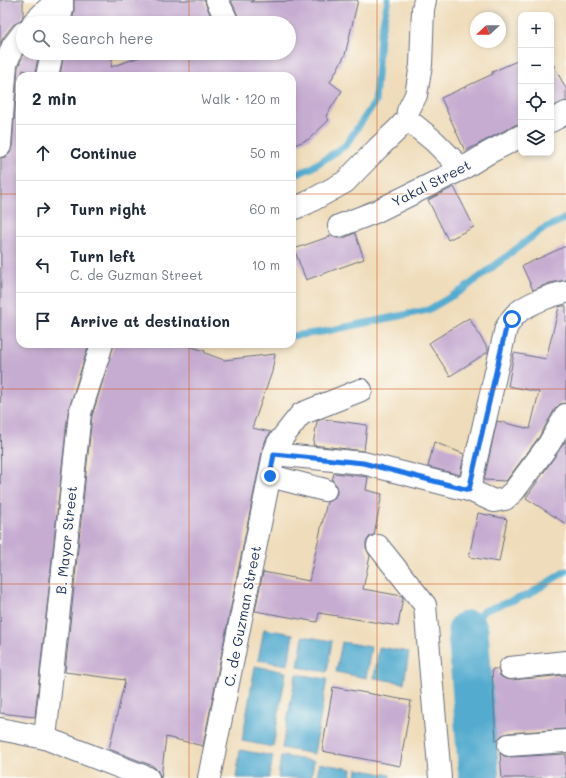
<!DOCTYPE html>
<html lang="en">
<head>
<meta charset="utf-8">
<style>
  :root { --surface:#fff; --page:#f2f2f3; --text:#1f2937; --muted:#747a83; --line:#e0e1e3 }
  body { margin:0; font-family:Mali,sans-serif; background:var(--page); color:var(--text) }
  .controls { position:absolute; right:12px; top:12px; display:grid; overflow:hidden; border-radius:8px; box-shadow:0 2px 6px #0003 }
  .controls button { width:36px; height:36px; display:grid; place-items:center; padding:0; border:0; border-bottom:1px solid var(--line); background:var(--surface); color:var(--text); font:20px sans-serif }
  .compass { position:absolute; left:470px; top:12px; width:36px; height:36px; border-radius:50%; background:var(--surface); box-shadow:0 2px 6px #0003; rotate:248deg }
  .stop { position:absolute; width:12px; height:12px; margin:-9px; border:3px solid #1a73e8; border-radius:50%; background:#fff }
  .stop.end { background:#1a73e8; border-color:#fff; box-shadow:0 1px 4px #0008 }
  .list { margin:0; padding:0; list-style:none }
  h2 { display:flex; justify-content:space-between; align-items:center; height:52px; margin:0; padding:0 16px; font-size:17px }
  h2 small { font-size:13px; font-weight:400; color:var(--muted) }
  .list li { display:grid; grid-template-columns:26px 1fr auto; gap:12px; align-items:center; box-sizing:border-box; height:56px; padding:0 16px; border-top:1px solid var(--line) }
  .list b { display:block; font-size:15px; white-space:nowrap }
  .list p { margin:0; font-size:13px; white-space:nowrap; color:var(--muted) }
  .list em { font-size:13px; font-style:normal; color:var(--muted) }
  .icon { flex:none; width:22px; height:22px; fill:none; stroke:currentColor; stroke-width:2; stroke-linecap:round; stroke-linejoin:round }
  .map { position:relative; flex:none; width:566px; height:778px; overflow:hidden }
  .search { position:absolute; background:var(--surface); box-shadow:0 2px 6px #0003; left:16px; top:16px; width:280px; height:44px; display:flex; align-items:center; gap:10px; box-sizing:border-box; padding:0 14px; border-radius:22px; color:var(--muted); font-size:15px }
  .panel { position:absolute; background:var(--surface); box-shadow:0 2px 6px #0003; left:16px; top:72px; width:280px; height:276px; border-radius:12px }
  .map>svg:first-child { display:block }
  .water { fill:#52abcf; stroke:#366d96 }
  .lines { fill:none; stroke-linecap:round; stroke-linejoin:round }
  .stream { stroke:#52abcf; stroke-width:7 }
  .river { stroke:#52abcf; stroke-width:41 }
  .building { fill:#c6acd1 }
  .minor-casing { stroke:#656c7e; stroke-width:24 }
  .minor { stroke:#fff; stroke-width:22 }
  .route { stroke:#1a73e8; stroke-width:5 }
  .grid { fill:none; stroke:#d45514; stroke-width:1; stroke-opacity:0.55 }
  .labels { text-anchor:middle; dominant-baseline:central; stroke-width:3; stroke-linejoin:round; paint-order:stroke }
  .street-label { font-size:14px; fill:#1b2f5e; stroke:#fdfcf7 }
</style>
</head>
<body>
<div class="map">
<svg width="566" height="778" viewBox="0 0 566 778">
  <rect width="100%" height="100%" fill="#fdfcf7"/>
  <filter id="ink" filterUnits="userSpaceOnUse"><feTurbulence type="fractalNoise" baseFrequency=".025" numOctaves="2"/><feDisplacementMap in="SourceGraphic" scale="8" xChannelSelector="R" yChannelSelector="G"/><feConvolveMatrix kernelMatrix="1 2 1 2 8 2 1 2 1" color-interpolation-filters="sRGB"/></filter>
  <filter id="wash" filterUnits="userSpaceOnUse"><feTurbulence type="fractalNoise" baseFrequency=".012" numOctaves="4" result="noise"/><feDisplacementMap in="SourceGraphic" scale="16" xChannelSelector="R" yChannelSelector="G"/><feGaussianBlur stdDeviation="0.9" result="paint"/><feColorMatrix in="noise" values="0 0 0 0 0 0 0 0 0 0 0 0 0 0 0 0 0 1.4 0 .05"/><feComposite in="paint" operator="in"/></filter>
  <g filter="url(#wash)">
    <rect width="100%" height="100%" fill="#efdcba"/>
    <!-- water -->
    <g class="water">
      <polygon points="264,629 293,634 288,665 258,660"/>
      <polygon points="303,636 332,641 327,672 298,667"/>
      <polygon points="342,642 371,647 366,678 336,672"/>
      <polygon points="379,647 409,652 404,683 374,678"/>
      <polygon points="255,666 286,672 273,747 242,741"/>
      <polygon points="296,674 327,679 314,754 282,748"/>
      <polygon points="240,750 273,756 269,778 236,778"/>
      <polygon points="281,756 314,761 311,778 278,778"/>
      <polygon points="319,763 352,769 351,778 317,778"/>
      <polygon points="357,769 390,775 390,778 356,778"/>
    </g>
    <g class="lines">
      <!-- stream -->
      <g class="stream">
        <polyline points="292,176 311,168 345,146 375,102 380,36 388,0"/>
        <polyline points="292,336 322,332 428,310 464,289 541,230 566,218"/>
        <polyline points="468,631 483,611 528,595 566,571"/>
      </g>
      <!-- river -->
      <polyline class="river" points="468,631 479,778"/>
    </g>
    <g id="blocks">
      <!-- building -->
      <g class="building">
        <polygon points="0,0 23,0 23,16 21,21 13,25 3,38 0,45"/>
        <polygon points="74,0 205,0 206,5 214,23 72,23 74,11"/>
        <polygon points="231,0 254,0 251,2 358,0 345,55 330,82 342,91 326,116 329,120 309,139 292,146 292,76 60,76 64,53 113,53 111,67 151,53 289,53 289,23 240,23 239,18"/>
        <polygon points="24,53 39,53 35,73 23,70 22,76 20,76 20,344 89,344 68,412 35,717 0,713 1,158 6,157 10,153 12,147 18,67"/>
        <polygon points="551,60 566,89 566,101 551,107"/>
        <polygon points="517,61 518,64 521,63 521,124 515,125 465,151 441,98 493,74 492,72"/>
        <polygon points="454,187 474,227 448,240 428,200"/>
        <polygon points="355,233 364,259 306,280 294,249 331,236 337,238 344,238"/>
        <polygon points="566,246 566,280 550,283 533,290 522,266"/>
        <polygon points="562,306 566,306 566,403 560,404 555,409 539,437 506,481 484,480 497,421 530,429 539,392 508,386 514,353 546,359 559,307"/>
        <polygon points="469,318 488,349 488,352 450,376 429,343"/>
        <polygon points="114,344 182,344 205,351 205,353 224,360 275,354 272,372 252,428 271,432 266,439 262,452 203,746 166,737 161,778 158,771 153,766 109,749 125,680 65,672 92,416"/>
        <polygon points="323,419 367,425 364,451 313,445 317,421"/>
        <polygon points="566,440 566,524 526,498"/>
        <polygon points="434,442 464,454 460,475 428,467"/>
        <polygon points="334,473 368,477 366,490 382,494 374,535 370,536 366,542 366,548 370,556 363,589 402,596 403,597 398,626 319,613 317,622 255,611 263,572 309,581 327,502 334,499 337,493 337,486 332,480"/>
        <polygon points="478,513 507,519 499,562 469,557"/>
        <polygon points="492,669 498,669 500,676 505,679 511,680 566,675 566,729 508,733 502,735 496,741"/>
        <polygon points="333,687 411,701 400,766 322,751"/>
        <polygon points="500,753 504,756 510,757 566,754 566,778 502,778"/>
      </g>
    </g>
  </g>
  <g filter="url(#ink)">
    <use href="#blocks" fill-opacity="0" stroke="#656c7e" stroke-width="1"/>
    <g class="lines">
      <defs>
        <g id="minor">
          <polyline points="217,0 228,23"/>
          <polyline points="33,23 57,0"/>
          <polyline points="59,23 62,9 62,0"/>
          <polyline points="47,76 52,53"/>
          <polyline points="407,119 434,141 462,169"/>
          <polyline points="551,121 566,113"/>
          <polyline points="0,146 6,64 13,46 23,33"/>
          <polyline points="292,209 307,203 345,182 378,148 398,129 407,119 408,111 416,95 421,65 423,9 425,0"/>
          <polyline points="339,226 375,212 462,169 488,153 521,136"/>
          <polyline points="274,454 363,463 469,490 494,501 505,499 514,491 549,444 566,415"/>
          <polyline points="270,476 325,490"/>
          <path d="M469,490L506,328C509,324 511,319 515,315C526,304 551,295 566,292"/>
          <polyline points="378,546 425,605 440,778"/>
          <polyline points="510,668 566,662"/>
          <polyline points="0,729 45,738 148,778"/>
          <polyline points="45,738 80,413 102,344"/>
          <polyline points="509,745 566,741"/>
          <polyline points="209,778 274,454 278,443 301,414 361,390"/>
        </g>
      </defs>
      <!-- minor casing -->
      <use href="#minor" class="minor-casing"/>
      <!-- minor -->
      <use href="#minor" class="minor"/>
    </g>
  </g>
  <g class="lines" filter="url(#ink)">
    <!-- route -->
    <polyline class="route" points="270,476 274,454 363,463 469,490 506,328 512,319"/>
  </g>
  <!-- grid -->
  <path class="grid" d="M189,0V23M377,0V778M189,53V76M0,194H20M292,194H566M189,344V778M0,389H566M0,584H566"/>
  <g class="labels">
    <!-- street labels -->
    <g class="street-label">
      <text transform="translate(431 183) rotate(-27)">Yakal Street</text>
      <text transform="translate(66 540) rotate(-84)">B. Mayor Street</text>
      <text transform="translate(242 616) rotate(-79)">C. de Guzman Street</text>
    </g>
  </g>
</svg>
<div class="controls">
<button>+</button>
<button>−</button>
<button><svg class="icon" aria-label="locate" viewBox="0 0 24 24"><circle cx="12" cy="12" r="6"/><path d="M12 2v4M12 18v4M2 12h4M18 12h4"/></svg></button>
<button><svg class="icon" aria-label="layers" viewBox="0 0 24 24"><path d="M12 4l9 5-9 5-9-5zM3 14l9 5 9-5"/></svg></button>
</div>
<svg class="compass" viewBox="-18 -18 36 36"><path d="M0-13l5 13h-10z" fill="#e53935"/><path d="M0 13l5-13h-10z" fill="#747a83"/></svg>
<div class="stop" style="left:512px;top:319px"></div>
<div class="stop end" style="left:270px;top:476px"></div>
<div class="search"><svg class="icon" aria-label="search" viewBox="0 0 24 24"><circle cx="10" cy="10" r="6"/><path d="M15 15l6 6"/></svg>Search here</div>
<section class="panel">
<h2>2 min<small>Walk · 120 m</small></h2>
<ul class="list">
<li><svg class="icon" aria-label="ahead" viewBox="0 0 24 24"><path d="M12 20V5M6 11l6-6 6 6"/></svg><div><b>Continue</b></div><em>50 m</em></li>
<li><svg class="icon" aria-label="right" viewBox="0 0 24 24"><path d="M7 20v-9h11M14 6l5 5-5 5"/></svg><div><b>Turn right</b></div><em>60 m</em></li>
<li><svg class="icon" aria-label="left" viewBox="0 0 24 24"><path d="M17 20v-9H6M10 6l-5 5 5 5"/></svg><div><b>Turn left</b><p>C. de Guzman Street</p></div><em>10 m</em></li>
<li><svg class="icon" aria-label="arrive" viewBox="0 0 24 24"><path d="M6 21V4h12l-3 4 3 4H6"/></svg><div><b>Arrive at destination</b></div></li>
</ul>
</section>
</div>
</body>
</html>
